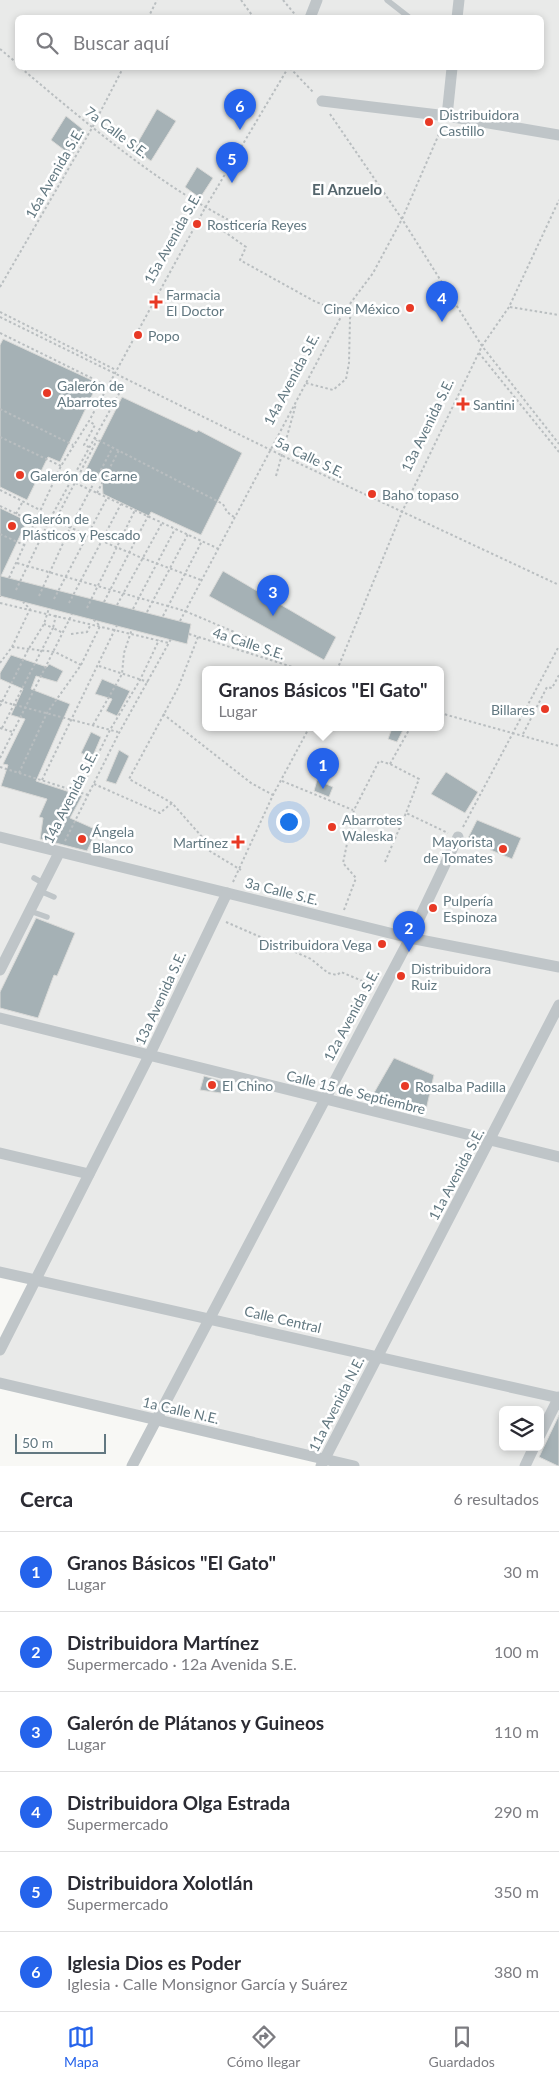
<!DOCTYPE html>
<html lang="es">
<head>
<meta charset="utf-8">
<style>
  :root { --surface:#fff; --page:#f2f2f3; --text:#2b2b33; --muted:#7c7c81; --line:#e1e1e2; --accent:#2563eb }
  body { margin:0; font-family:Lato,sans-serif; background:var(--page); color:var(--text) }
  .controls { position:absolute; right:15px; bottom:15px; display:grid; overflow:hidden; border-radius:8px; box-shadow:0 2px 8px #0003 }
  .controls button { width:45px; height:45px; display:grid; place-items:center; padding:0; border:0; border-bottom:1px solid var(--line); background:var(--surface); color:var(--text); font:25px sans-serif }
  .scale { position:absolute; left:15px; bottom:12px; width:91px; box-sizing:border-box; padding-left:5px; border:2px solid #627881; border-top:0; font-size:14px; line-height:18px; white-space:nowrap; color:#627881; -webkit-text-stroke:4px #fff; paint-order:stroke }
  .you { position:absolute; left:288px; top:821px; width:18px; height:18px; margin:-12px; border:4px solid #fff; border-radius:50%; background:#1a73e8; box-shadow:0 0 0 8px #1a73e833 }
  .badge { display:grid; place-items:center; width:32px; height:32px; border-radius:50%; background:var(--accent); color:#fff; font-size:16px; font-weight:700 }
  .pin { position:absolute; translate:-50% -41px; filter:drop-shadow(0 1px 2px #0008) }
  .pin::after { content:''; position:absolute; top:26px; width:18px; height:15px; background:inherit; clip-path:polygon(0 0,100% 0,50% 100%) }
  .popup { position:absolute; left:202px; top:666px; width:242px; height:65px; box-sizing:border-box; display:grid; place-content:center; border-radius:8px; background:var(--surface); filter:drop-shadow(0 1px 4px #0005); font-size:16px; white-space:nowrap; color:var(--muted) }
  .popup b { font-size:19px; color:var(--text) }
  .popup::after { content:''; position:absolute; left:50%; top:100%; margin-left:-10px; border:10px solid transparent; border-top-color:var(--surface) }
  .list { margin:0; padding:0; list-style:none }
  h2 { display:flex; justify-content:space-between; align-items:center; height:65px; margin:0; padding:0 20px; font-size:21px }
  h2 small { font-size:16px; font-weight:400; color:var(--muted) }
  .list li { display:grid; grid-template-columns:32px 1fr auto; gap:15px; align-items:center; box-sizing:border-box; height:80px; padding:0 20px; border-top:1px solid var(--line) }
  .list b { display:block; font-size:19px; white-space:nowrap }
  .list p { margin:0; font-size:16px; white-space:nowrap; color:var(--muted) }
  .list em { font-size:16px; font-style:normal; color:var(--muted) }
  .icon { flex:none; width:28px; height:28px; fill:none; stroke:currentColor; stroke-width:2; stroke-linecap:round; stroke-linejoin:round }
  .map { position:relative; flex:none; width:559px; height:1466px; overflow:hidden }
  .search { position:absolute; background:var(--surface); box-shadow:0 2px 8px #0003; left:15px; right:15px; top:15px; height:55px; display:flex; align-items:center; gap:12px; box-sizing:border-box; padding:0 18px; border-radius:8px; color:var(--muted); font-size:19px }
  .sheet { height:545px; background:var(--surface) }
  nav { display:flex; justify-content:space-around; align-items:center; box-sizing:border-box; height:70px; border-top:1px solid var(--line); background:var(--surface); font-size:14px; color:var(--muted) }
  nav a { display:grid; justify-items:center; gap:2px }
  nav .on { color:var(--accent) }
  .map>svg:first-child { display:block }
  .built { fill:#e9eae9; fill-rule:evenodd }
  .building { fill:#a5b1b5; stroke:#dadad8 }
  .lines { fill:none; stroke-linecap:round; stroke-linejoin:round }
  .path { stroke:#b9bec0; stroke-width:2; stroke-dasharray:2.5 2.5; stroke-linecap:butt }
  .lane { stroke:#bfc5c8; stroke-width:5.5 }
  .street { stroke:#bfc5c8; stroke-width:11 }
  .poi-dot { fill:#e83925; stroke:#fff; stroke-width:2 }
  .labels { text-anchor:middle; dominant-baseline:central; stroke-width:5; stroke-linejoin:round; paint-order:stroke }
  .poi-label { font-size:14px; fill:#627881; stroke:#fff; text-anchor:start }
  .street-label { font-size:14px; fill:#627881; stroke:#fff }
  .neighbourhood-label { font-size:15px; font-weight:bold; fill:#54656c; stroke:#fff }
</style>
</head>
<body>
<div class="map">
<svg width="559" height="1466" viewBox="0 0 559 1466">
  <rect width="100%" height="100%" fill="#f8f8f5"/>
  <!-- built -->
  <path class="built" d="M0,0H559V1466H353L0,1383V1350L37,1281L0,1272ZM18,18H542V68H18ZM205,670H440V728H205ZM503,1410H540V1447H503Z"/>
  <!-- building -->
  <g class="building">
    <polygon points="157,109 176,121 151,161 134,149"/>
    <polygon points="66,116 86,132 72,156 51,140"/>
    <polygon points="197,167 213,178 200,198 185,187"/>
    <polygon points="3,339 98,383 60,462 48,457 27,500 0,487 0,345"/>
    <polygon points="122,397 197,432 198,430 242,453 201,535 151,512 149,516 103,494 102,481 84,473"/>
    <polygon points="0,508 27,521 1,576 191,624 187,644 0,596"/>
    <polygon points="223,571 336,637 324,660 209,596"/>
    <polygon points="11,655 47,667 49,664 63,671 57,682 36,676 31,689 70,704 36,781 82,796 70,818 97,830 87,851 40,839 43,818 39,817 47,799 1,786 8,765 3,764 25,719 11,715 23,689 0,679 0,673"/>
    <polygon points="102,679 130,691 117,716 106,711 112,699 95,694"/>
    <polygon points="392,728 404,728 397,742 388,739"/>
    <polygon points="91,732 101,737 92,758 81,753"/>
    <polygon points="119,750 129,756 116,784 106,781"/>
    <polygon points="446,772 478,792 465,813 431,794"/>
    <polygon points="317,780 333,787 329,797 314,791"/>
    <polygon points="477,820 521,838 512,859 467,840"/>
    <polygon points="36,918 75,933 57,976 54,975 38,1018 0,1008 0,992"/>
    <polygon points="394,1058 434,1075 426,1110 371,1098"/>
    <polygon points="204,1076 225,1082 221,1093 200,1090"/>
    <polygon points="559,1415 559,1466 558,1466 539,1457"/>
  </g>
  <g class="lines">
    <!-- path -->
    <g class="path">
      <polyline points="241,0 254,18"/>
      <polyline points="283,0 298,18"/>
      <polyline points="148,18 157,0"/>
      <polyline points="0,49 18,64"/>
      <path d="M21,68C84,121 154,181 227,219L222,230L246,247L240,260L314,301L343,313"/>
      <polyline points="290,68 313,92"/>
      <polyline points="330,114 402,219 482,346 559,444"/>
      <polyline points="0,287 92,128 123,68"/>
      <polyline points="510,307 559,315"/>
      <polyline points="0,312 116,370"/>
      <polyline points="0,317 283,456 559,585"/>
      <polyline points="0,333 120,392 50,519 16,590"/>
      <polyline points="479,353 559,452"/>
      <polyline points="306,383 333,390 346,379 349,363 350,318 358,303"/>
      <polyline points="0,409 73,445"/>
      <polyline points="0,437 61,466"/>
      <polyline points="94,438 223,504 227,512 234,517"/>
      <polyline points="89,447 84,445 95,425 89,421"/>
      <polyline points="276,476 296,404"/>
      <polyline points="71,481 219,549"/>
      <polyline points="0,490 40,510"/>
      <polyline points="97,493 119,450"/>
      <polyline points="0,506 34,522"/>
      <polyline points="16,514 23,501"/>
      <polyline points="50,519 142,558 201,580"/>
      <polyline points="55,521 97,440"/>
      <polyline points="0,534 24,545"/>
      <polyline points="17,563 185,611 253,640 247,654"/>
      <polyline points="9,578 61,466 89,421 205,208 288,68"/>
      <polyline points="39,596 70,528 113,447"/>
      <polyline points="0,597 0,596"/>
      <polyline points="54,599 107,498"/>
      <polyline points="104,602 148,516"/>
      <polyline points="0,603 169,643"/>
      <polyline points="69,603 121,504"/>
      <polyline points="117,605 162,523"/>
      <polyline points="87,608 135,510"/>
      <polyline points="133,609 175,529"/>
      <polyline points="147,612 188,534"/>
      <polyline points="56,615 53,628 63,633"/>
      <polyline points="163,616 202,541"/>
      <polyline points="180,621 343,313 373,273 402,219 442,127"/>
      <polyline points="71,634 87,632 91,624"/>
      <polyline points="189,634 302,670"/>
      <polyline points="198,637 178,688 129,779 172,803 203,838 213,844 208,850 241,870"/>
      <polyline points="12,647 55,652 81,665"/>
      <polyline points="0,663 12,647 30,609 23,602"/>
      <polyline points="99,666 148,682"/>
      <polyline points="337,670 402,512 482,346 509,307 559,200"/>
      <polyline points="0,701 118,732"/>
      <polyline points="0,706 28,650 44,624 49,608"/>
      <polyline points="440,713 559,746"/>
      <polyline points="163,714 251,783 273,795"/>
      <polyline points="93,725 122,674 124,653 132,629"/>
      <polyline points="0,728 13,732"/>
      <polyline points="2,728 53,628 44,624"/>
      <polyline points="523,734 547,687 552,688 559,675"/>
      <polyline points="0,758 72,614"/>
      <polyline points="390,764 410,728"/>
      <polyline points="0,767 88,795"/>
      <polyline points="19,773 47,713 81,665 100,626 93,619"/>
      <polyline points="42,780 117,625"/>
      <polyline points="282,781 353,810"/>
      <polyline points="94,784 160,813 172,803"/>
      <polyline points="80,791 110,730 140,680 159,640"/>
      <polyline points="463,827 559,646"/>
      <polyline points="65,841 119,733 171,639"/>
      <polyline points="385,862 406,813"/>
      <polyline points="233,882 273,795 309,728"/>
      <polyline points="344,910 356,878 343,863 354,810 379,761 390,764 419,779 406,813 448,833"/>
      <polyline points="226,922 311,959 328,973 337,975 341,972 372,985"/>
    </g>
    <!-- lane -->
    <g class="lane">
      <polyline points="387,0 410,18"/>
      <polyline points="34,878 43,883"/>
      <polyline points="40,891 54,897"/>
      <polyline points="30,911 47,917"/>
    </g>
    <!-- street -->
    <g class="street">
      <polyline points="310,18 317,0"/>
      <polyline points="457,18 459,0"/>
      <polyline points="322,101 447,116 559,135"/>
      <polyline points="447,116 452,68"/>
      <polyline points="0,837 410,938 559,967"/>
      <polyline points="0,970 59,853"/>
      <polyline points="0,1018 559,1157"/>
      <polyline points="0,1153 89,1174"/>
      <polyline points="0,1272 559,1398"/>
      <polyline points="0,1350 149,1056 227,893"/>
      <polyline points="0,1383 354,1466"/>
      <polyline points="540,1435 559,1397"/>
      <polyline points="132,1466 410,938 458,837"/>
      <polyline points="321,1466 559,1005"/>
      <polyline points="525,1466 534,1447"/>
    </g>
  </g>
  <!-- markers -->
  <g class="poi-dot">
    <circle cx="429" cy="122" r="5"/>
    <circle cx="197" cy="224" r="5"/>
    <path d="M153.5 294.5h5v5h5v5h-5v5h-5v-5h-5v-5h5z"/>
    <circle cx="410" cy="308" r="5"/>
    <circle cx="138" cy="335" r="5"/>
    <circle cx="47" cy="393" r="5"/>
    <path d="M460.5 396.5h5v5h5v5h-5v5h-5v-5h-5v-5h5z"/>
    <circle cx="20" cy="475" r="5"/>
    <circle cx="372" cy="494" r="5"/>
    <circle cx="12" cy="526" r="5"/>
    <circle cx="545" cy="709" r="5"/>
    <circle cx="332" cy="827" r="5"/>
    <circle cx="82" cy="839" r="5"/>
    <path d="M235.5 834.5h5v5h5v5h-5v5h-5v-5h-5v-5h5z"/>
    <circle cx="503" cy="849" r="5"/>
    <circle cx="433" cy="908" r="5"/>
    <circle cx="382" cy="944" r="5"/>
    <circle cx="401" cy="976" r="5"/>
    <circle cx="212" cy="1085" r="5"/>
    <circle cx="405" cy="1086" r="5"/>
  </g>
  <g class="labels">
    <!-- poi labels -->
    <g class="poi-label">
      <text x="439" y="114">Distribuidora<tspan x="439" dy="16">Castillo</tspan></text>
      <text x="207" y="224">Rosticería Reyes</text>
      <text x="166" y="294">Farmacia<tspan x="166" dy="16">El Doctor</tspan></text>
      <text x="400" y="308" text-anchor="end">Cine México</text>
      <text x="148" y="335">Popo</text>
      <text x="57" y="385">Galerón de<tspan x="57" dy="16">Abarrotes</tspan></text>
      <text x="473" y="404">Santini</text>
      <text x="30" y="475">Galerón de Carne</text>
      <text x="382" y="494">Baho topaso</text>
      <text x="22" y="518">Galerón de<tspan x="22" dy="16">Plásticos y Pescado</tspan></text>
      <text x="535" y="709" text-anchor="end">Billares</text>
      <text x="342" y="819">Abarrotes<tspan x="342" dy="16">Waleska</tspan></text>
      <text x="92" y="831">Ángela<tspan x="92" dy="16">Blanco</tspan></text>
      <text x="493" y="841" text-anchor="end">Mayorista<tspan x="493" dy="16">de Tomates</tspan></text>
      <text x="228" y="842" text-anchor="end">Martínez</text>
      <text x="443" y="900">Pulpería<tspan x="443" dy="16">Espinoza</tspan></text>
      <text x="372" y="944" text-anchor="end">Distribuidora Vega</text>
      <text x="411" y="968">Distribuidora<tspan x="411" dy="16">Ruiz</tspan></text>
      <text x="222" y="1085">El Chino</text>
      <text x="415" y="1086">Rosalba Padilla</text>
    </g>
    <!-- street labels -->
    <g class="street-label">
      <text transform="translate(117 132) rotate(37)">7a Calle S.E.</text>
      <text transform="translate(54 173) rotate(-60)">16a Avenida S.E.</text>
      <text transform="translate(172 238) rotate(-61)">15a Avenida S.E.</text>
      <text transform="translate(291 379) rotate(-62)">14a Avenida S.E.</text>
      <text transform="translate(427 425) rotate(-64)">13a Avenida S.E.</text>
      <text transform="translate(310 457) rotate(26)">5a Calle S.E.</text>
      <text transform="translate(249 643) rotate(18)">4a Calle S.E.</text>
      <text transform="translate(70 797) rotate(-63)">14a Avenida S.E.</text>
      <text transform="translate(282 891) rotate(14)">3a Calle S.E.</text>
      <text transform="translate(160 998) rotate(-65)">13a Avenida S.E.</text>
      <text transform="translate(351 1015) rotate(-62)">12a Avenida S.E.</text>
      <text transform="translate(356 1092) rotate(14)">Calle 15 de Septiembre</text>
      <text transform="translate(456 1174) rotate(-62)">11a Avenida S.E.</text>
      <text transform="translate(283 1319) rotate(13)">Calle Central</text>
      <text transform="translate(336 1404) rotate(-63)">11a Avenida N.E.</text>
      <text transform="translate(181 1410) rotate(13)">1a Calle N.E.</text>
    </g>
    <!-- neighbourhood labels -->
    <g class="neighbourhood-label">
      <text x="347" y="189">El Anzuelo</text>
    </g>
  </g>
</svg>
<div class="controls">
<button><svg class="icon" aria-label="layers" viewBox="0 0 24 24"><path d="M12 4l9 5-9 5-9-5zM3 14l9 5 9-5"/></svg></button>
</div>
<div class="scale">50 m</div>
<div class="you"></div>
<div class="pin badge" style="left:323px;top:789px">1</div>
<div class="popup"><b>Granos Básicos &quot;El Gato&quot;</b>Lugar</div>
<div class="pin badge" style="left:409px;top:952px">2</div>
<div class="pin badge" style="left:273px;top:616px">3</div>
<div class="pin badge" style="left:442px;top:322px">4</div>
<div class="pin badge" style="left:232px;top:183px">5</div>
<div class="pin badge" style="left:240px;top:130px">6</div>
<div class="search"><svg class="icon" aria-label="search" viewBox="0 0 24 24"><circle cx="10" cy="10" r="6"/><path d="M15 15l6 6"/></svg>Buscar aquí</div>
</div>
<section class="sheet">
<h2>Cerca<small>6 resultados</small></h2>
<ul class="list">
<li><span class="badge">1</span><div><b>Granos Básicos &quot;El Gato&quot;</b><p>Lugar</p></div><em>30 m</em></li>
<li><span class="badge">2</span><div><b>Distribuidora Martínez</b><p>Supermercado · 12a Avenida S.E.</p></div><em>100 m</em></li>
<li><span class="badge">3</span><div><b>Galerón de Plátanos y Guineos</b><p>Lugar</p></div><em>110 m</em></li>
<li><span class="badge">4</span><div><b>Distribuidora Olga Estrada</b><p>Supermercado</p></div><em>290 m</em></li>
<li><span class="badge">5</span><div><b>Distribuidora Xolotlán</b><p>Supermercado</p></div><em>350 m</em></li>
<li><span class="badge">6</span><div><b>Iglesia Dios es Poder</b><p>Iglesia · Calle Monsignor García y Suárez</p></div><em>380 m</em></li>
</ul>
</section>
<nav>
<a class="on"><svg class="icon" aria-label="map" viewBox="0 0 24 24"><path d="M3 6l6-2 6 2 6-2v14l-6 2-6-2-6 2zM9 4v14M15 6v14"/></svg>Mapa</a>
<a><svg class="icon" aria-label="directions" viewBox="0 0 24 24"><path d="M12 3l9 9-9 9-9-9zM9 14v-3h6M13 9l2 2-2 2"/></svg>Cómo llegar</a>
<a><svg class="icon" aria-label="saved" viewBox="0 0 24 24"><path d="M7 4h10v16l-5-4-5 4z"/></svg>Guardados</a>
</nav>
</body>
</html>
